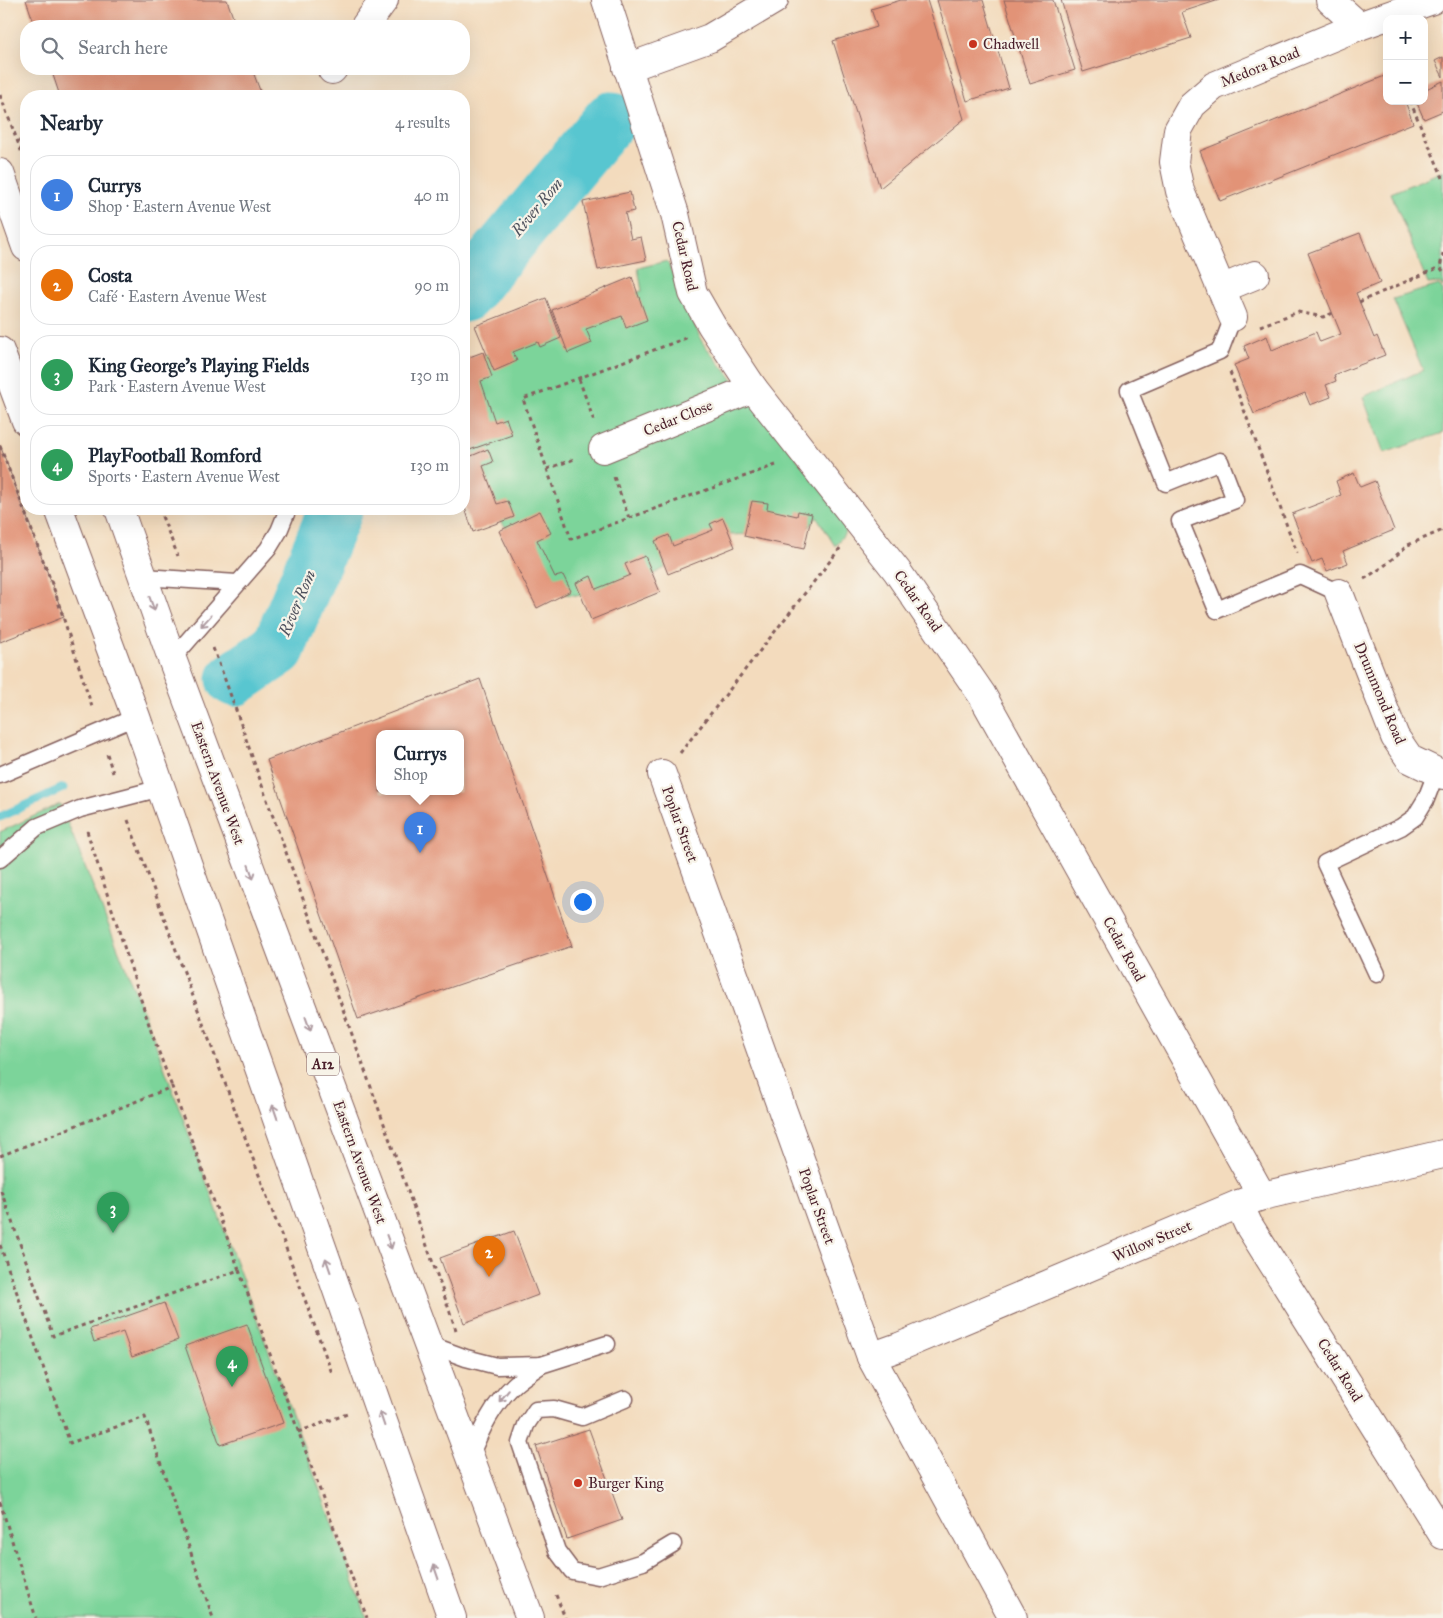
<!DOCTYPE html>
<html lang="en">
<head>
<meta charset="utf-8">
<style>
  :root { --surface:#fff; --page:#f6f6f7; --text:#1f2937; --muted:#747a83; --line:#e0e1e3; --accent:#c8321e }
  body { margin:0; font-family:"IM FELL Great Primer",serif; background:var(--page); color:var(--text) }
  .controls { position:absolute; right:15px; top:15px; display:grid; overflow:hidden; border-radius:10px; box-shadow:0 5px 20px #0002 }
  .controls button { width:45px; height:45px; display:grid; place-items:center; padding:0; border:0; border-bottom:1px solid var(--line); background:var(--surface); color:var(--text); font:25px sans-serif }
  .you { position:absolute; left:582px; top:901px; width:18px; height:18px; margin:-12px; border:4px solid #fff; border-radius:50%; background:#1a73e8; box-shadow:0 0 0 8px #1a73e833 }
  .badge { display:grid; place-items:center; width:32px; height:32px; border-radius:50%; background:var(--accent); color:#fff; font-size:16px; font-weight:700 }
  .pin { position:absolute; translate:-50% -41px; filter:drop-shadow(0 1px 2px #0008) }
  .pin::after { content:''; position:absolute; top:26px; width:18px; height:15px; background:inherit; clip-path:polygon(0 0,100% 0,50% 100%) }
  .popup { position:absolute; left:376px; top:730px; width:88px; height:65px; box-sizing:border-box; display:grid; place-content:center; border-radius:10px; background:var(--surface); filter:drop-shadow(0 1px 4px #0005); font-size:16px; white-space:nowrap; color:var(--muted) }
  .popup b { font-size:19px; color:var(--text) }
  .popup::after { content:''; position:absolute; left:50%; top:100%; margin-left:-10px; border:10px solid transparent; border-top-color:var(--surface) }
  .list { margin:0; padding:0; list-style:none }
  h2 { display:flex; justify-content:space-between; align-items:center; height:65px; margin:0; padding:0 20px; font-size:21px }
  h2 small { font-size:16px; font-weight:400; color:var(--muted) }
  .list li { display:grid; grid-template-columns:32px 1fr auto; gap:15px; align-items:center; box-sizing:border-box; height:80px; margin:0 10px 10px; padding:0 10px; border:1px solid var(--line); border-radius:20px }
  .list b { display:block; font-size:19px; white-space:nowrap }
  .list p { margin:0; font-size:16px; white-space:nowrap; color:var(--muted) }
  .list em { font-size:16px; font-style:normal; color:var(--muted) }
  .icon { flex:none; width:28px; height:28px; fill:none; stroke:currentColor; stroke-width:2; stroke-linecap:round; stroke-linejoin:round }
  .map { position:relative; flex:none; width:1443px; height:1618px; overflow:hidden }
  .search { position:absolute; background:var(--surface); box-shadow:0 5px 20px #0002; left:20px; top:20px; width:450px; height:55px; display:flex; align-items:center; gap:12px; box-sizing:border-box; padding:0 18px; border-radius:20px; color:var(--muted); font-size:19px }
  .panel { position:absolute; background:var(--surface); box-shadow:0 5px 20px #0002; left:20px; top:90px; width:450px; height:425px; border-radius:20px }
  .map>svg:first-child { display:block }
  .green { fill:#7bd49a; stroke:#627a62 }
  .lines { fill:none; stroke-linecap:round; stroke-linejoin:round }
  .stream { stroke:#59c6d0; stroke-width:9 }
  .river { stroke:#59c6d0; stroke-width:55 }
  .building { fill:#e29377; fill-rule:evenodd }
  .service-casing { stroke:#85615e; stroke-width:19 }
  .minor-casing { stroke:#85615e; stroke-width:30 }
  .trunk-casing { stroke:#85615e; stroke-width:30 }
  .path { stroke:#85615e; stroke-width:3; stroke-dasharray:4 4; stroke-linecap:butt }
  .service { stroke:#fff; stroke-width:16 }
  .minor { stroke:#fff; stroke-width:28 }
  .trunk { stroke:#fff; stroke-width:28 }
  .oneway { stroke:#ae9aa0 }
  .poi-dot { fill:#c8321e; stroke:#f7f3e8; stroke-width:2 }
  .labels { text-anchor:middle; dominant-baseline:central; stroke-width:4.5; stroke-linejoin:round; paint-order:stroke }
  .shield { fill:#f7f3e8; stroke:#7e5f64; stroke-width:1 }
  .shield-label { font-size:14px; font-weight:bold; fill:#4a1f2b }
  .poi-label { font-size:15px; fill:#4a1f2b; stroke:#f7f3e8; text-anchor:start }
  .street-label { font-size:15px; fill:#4a1f2b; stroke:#f7f3e8 }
  .water-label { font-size:16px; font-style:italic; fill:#4e515d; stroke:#f7f3e8 }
</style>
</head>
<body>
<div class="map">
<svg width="1443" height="1618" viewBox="0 0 1443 1618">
  <rect width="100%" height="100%" fill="#f7f3e8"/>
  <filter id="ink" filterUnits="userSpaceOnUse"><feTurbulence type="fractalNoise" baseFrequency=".02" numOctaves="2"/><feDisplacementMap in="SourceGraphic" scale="10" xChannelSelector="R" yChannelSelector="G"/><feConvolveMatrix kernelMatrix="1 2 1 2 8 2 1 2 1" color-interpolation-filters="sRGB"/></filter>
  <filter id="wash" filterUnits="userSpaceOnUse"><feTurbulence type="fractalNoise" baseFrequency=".0096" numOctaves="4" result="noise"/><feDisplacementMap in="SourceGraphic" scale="20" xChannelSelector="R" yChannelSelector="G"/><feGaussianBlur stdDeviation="1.12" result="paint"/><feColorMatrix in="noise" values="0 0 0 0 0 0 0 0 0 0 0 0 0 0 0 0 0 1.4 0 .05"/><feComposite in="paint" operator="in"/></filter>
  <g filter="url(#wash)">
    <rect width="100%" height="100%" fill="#f3dbbd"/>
    <!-- green -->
    <g class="green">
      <polygon points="1443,171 1443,287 1440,283 1428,284 1391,193"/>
      <polygon points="667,261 702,342 851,525 835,546 817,517 804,533 723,535 610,599 556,593 483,498 464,403 464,371 528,324 642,291 638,268"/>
      <polygon points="1439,285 1443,290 1443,433 1384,453 1363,397 1423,370 1393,299"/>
      <polygon points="60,804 152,1034 367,1618 0,1618 0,832"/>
    </g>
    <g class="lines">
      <!-- stream -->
      <polyline class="stream" points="0,817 63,788"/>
      <!-- river -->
      <g class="river">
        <polyline points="464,295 611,119"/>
        <polyline points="234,679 278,649 336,509"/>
      </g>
    </g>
    <g id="blocks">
      <!-- building -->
      <g class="building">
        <polygon points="26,0 227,0 236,26 35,26"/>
        <polygon points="901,0 927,0 964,119 880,188 833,41 877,27 871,9"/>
        <polygon points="937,0 983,0 1009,88 967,101"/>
        <polygon points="1004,0 1053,0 1075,70 1030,84"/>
        <polygon points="1061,0 1219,0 1182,12 1191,38 1083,72"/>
        <polygon points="1443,57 1443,77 1435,61"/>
        <polygon points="51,69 252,69 262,96 60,96"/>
        <polygon points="1387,75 1387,101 1405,101 1413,123 1220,201 1200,151"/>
        <polygon points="1443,81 1443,111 1424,119 1416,101 1424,101 1424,90"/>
        <polygon points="630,192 634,211 625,213 631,239 641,237 646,260 598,270 583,202"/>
        <polygon points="1360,233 1380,283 1356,293 1374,338 1377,336 1385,355 1334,375 1336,381 1326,385 1331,397 1310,405 1305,393 1254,414 1234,365 1249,359 1244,346 1267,336 1272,350 1316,332 1320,342 1341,334 1308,253"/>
        <polygon points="632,277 647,320 626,328 622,316 586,329 592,343 568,353 552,310"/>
        <polygon points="546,298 561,338 540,347 538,342 513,352 517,361 494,371 475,326"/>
        <polygon points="483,352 492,377 481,381 495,422 506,418 512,435 464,452 464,359"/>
        <polygon points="0,445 64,617 0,642"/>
        <polygon points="488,449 493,462 483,466 497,504 508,501 514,517 473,532 464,505 464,459"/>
        <polygon points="1354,473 1360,487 1375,481 1394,530 1343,551 1348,563 1327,571 1322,559 1312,563 1292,514 1341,495 1336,481"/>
        <polygon points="752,501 768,503 767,509 797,516 798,511 812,514 804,549 744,536"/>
        <polygon points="540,511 551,533 537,540 555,577 563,575 571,591 537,608 499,531"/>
        <polygon points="723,518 735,547 668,574 655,541 669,535 673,546 713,530 710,524"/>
        <polygon points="645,556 660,592 591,620 576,583 591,576 596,589 630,575 625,564"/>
        <path d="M480,679L572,946L358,1019L267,760ZM380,734H460V792H380Z"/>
        <polygon points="514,1231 538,1295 464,1323 440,1258"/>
        <polygon points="164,1303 178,1340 132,1357 123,1332 94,1342 90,1329"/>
        <polygon points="247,1324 283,1423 220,1445 185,1346"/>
        <polygon points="589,1429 622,1520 567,1539 536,1446"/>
      </g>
    </g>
  </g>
  <g filter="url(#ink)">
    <use href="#blocks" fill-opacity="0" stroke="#85615e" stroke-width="1"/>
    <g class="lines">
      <defs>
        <g id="service">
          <polyline points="1233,317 1220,351 1129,390 1166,483 1220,461 1235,500 1180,521 1217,610 1300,575 1339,593"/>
          <polyline points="143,577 237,583"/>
          <polyline points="172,659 268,549 279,531 288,509"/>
          <polyline points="0,775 136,717"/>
          <polyline points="0,859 37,827 80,809 161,788"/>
          <polyline points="1377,974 1325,863 1401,827 1415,817 1426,799 1436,773"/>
          <polyline points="428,1344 466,1358 497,1366 541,1365 607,1344"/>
          <polyline points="625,1399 582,1417 554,1409 536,1410 526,1425 520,1443 557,1551 572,1571 598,1576 643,1562 673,1544"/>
          <path d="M470,1457C481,1430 493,1404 515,1384C523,1377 532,1371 541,1365"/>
        </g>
        <g id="minor">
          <polyline points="606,0 675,214 693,293 712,326 753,388 897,571 982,695 1262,1196"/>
          <polyline points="1330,0 1359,26"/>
          <polyline points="365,26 384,0"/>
          <polyline points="627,68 710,38 774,0"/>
          <polyline points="332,70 333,69"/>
          <polyline points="1221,289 1255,275"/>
          <polyline points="1233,317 1180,191 1174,162 1178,130 1192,105 1214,86 1359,26 1432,0"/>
          <polyline points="603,449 753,388"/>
          <polyline points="1339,593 1395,737 1410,759 1443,775"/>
          <polyline points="662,774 871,1357 1013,1618"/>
          <polyline points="1239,1204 1248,1224 1443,1535"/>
          <polyline points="871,1357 899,1347 1239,1204 1262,1196 1443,1154"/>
        </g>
        <g id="trunk">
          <polyline points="0,173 26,247"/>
          <polyline points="0,351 26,421"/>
          <polyline points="59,509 136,717 452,1618"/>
          <polyline points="119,509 172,659 530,1618"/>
        </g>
      </defs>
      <!-- service casing -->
      <use href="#service" class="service-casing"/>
      <!-- minor casing -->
      <use href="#minor" class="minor-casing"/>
      <!-- trunk casing -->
      <use href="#trunk" class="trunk-casing"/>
      <!-- path -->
      <g class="path">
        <polyline points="0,95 22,153"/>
        <polyline points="1410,101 1443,178"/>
        <polyline points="1443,253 1440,267 1443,271"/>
        <polyline points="1359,302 1440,267"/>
        <polyline points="1260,326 1298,312 1323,317 1333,313"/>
        <polyline points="686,338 523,399 571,539 776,465"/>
        <polyline points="1230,372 1297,553"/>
        <polyline points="579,379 594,421"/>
        <polyline points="0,446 55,592 93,710"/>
        <polyline points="547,469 577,458"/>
        <polyline points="614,477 629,518"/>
        <polyline points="159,509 178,556"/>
        <polyline points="1364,579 1383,567 1408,545 1443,530"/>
        <path d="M213,648C237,709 256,771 279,833C339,998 399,1163 456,1330"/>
        <polyline points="680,753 841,547"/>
        <polyline points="107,754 114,776"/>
        <polyline points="128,820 332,1373"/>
        <polyline points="87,831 152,1034 172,1087"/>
        <polyline points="0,1156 172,1087 239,1270 53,1336 0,1188"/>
        <polyline points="0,1245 70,1443 145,1417 213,1618"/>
        <polyline points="239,1270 367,1618"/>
        <polyline points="298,1432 350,1413"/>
        <polyline points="0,1502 36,1618"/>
        <polyline points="556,1595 565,1618"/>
      </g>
      <!-- service -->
      <use href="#service" class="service"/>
      <!-- minor -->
      <use href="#minor" class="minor"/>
      <!-- trunk -->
      <use href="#trunk" class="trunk"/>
    </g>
    <!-- one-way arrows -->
    <defs><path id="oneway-shaft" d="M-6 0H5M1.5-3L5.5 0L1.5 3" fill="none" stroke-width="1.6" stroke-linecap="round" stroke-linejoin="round" transform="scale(1.25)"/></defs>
    <g class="oneway">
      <use href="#oneway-shaft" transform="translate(152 604) rotate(70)"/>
      <use href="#oneway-shaft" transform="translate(206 621) rotate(132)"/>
      <use href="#oneway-shaft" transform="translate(251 872) rotate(70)"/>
      <use href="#oneway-shaft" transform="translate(308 1024) rotate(70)"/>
      <use href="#oneway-shaft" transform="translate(275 1112) rotate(-109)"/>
      <use href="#oneway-shaft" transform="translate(389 1242) rotate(70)"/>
      <use href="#oneway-shaft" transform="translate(328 1265) rotate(-109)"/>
      <use href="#oneway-shaft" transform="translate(504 1396) rotate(130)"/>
      <use href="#oneway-shaft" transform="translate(382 1419) rotate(-109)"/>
      <use href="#oneway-shaft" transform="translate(436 1572) rotate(-109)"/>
    </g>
  </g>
  <!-- markers -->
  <g class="poi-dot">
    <circle cx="973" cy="44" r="5"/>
    <circle cx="578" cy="1483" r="5"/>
  </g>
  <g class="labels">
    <!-- shield labels -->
    <rect class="shield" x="307" y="1052.5" width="32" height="23" rx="4"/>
    <g class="shield-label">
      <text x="323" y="1064">A12</text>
    </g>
    <!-- poi labels -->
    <g class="poi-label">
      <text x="983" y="44">Chadwell</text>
      <text x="588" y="1483">Burger King</text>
    </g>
    <!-- street labels -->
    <g class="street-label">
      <text transform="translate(1260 67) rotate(-22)">Medora Road</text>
      <text transform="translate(685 256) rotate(77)">Cedar Road</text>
      <text transform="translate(678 418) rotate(-22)">Cedar Close</text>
      <text transform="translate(918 601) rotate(55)">Cedar Road</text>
      <text transform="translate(1380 693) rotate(67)">Drummond Road</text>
      <text transform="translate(218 783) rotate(70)">Eastern Avenue West</text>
      <text transform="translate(680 824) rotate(70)">Poplar Street</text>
      <text transform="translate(1124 949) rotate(61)">Cedar Road</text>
      <text transform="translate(360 1162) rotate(70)">Eastern Avenue West</text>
      <text transform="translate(817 1206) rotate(70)">Poplar Street</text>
      <text transform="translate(1152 1241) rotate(-23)">Willow Street</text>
      <text transform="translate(1340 1370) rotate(58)">Cedar Road</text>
    </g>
    <!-- water labels -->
    <g class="water-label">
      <text transform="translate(537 207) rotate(-50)">River Rom</text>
      <text transform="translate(297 603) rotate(-67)">River Rom</text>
    </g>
  </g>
</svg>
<div class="controls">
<button>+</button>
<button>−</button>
</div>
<div class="you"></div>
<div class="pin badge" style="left:420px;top:853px;background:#3f7fe0">1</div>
<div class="popup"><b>Currys</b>Shop</div>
<div class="pin badge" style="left:489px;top:1277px;background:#e8710a">2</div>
<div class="pin badge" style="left:113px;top:1233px;background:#2e9e5b">3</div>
<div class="pin badge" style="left:232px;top:1387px;background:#2e9e5b">4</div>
<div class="search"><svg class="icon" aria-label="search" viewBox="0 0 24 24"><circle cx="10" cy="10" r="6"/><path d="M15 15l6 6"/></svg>Search here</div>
<section class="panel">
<h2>Nearby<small>4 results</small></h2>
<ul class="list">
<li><span class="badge" style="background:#3f7fe0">1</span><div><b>Currys</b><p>Shop · Eastern Avenue West</p></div><em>40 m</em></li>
<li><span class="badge" style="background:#e8710a">2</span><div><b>Costa</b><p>Café · Eastern Avenue West</p></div><em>90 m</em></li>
<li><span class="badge" style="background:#2e9e5b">3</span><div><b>King George's Playing Fields</b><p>Park · Eastern Avenue West</p></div><em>130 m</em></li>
<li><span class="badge" style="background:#2e9e5b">4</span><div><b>PlayFootball Romford</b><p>Sports · Eastern Avenue West</p></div><em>130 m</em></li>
</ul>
</section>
</div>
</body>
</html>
